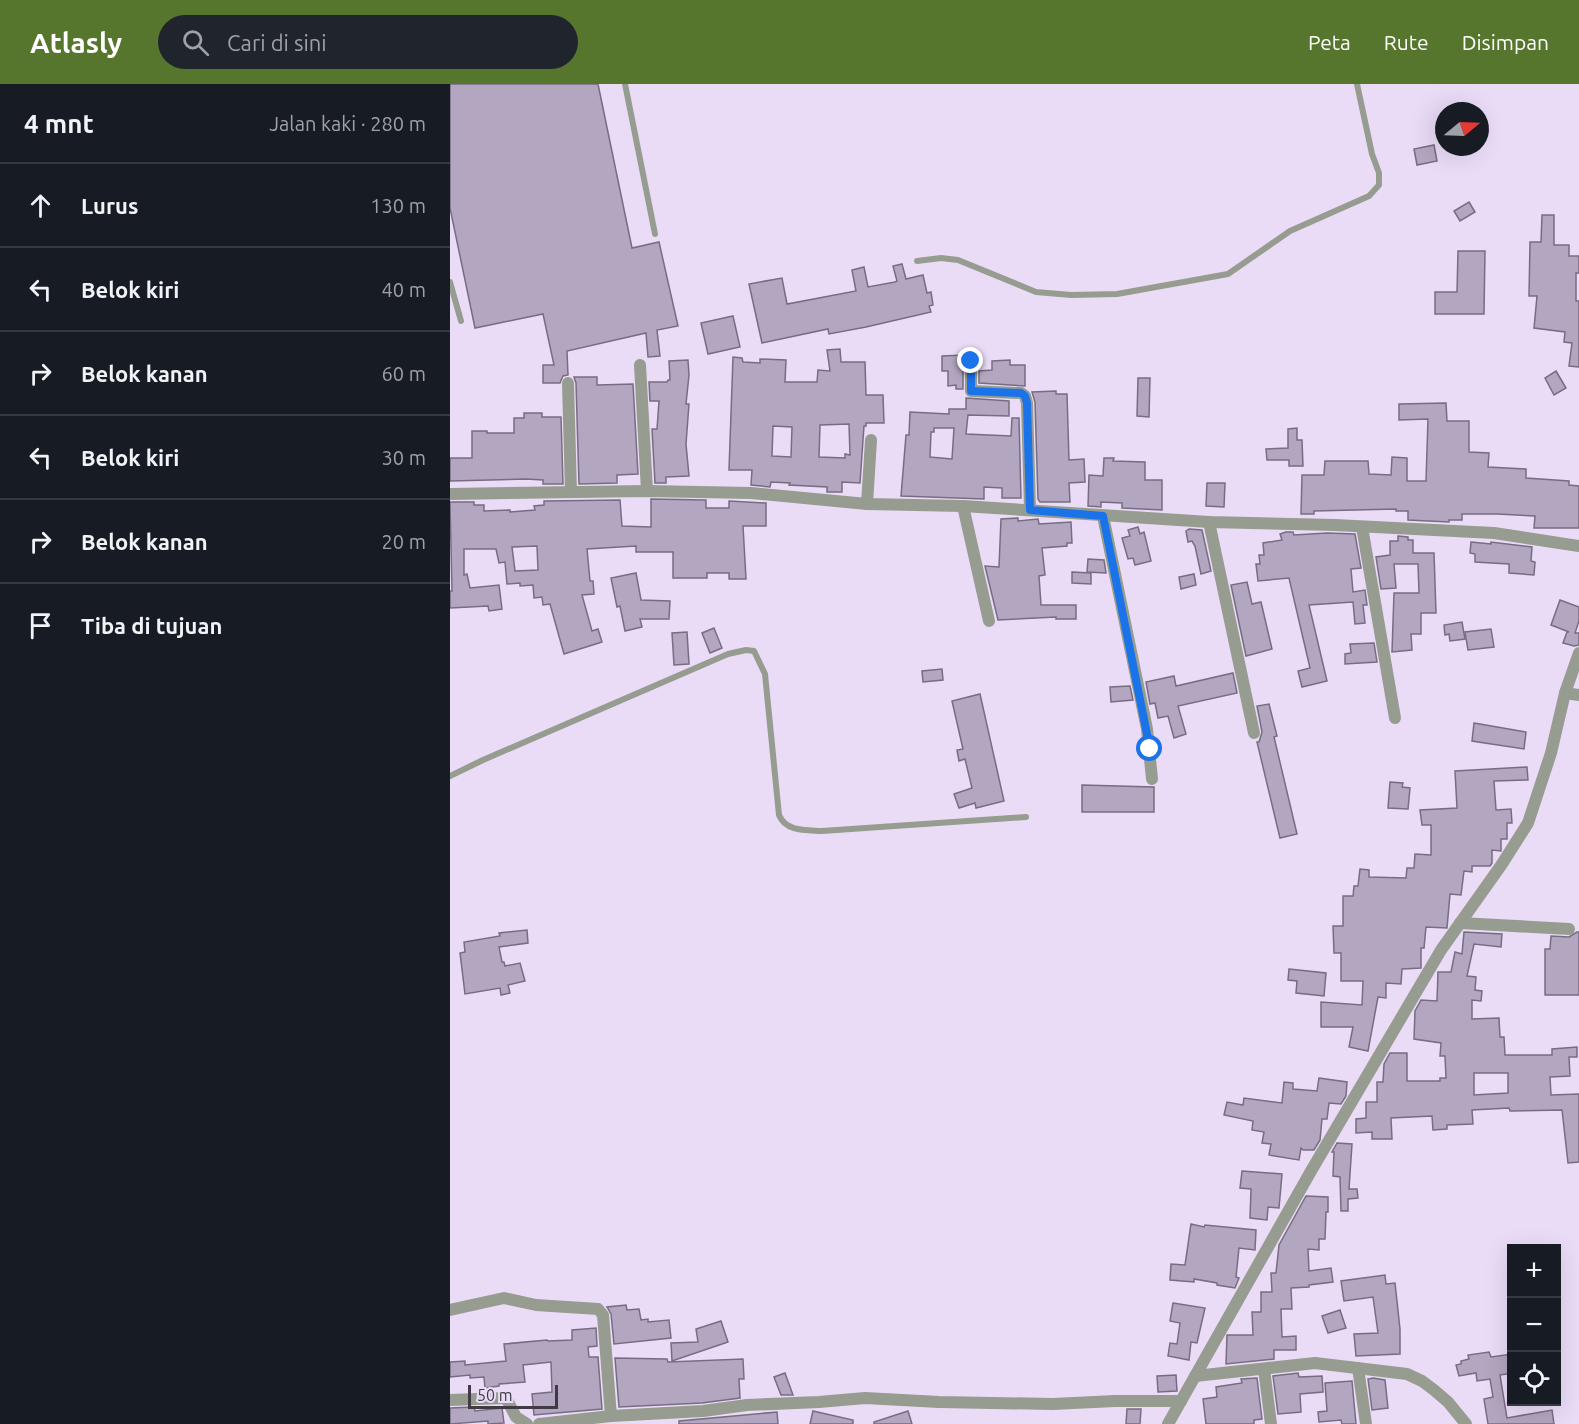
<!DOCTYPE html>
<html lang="id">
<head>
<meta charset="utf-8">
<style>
  :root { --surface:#171b24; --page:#20242c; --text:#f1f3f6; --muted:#9ea1a6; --line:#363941; --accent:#56762d }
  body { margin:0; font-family:Ubuntu,sans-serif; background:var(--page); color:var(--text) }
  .controls { position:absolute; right:18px; bottom:18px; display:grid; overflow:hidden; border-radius:0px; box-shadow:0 6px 24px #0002 }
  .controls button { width:54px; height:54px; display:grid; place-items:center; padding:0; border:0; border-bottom:2px solid var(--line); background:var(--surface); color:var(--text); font:30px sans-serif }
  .compass { position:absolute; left:985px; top:18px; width:54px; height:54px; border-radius:50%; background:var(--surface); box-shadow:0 6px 24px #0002; rotate:71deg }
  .scale { position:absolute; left:18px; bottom:15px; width:90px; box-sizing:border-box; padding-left:6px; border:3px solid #3f3a44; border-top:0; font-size:16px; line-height:21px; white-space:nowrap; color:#3f3a44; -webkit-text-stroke:4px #eadcf7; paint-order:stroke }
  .stop { position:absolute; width:18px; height:18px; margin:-14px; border:4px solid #1a73e8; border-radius:50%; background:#fff }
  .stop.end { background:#1a73e8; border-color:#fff; box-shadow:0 2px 6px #0008 }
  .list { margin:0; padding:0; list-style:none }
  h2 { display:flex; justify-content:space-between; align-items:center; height:78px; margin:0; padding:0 24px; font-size:26px }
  h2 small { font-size:20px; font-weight:400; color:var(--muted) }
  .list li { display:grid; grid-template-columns:39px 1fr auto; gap:18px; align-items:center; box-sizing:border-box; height:84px; padding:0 24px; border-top:2px solid var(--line) }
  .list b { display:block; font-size:22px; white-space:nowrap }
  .list em { font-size:20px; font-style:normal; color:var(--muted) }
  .icon { flex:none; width:33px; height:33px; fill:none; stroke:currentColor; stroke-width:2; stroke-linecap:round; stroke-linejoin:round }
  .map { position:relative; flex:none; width:1129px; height:1340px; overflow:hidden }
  header { display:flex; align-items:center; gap:36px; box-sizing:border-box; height:84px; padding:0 30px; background:var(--accent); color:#fff }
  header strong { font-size:28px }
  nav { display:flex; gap:33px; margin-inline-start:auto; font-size:21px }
  .search { width:420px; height:54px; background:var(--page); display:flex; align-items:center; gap:15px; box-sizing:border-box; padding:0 21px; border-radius:33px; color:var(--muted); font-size:22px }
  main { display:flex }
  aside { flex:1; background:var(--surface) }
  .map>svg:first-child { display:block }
  .building { fill:#b3a6c0; stroke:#786c83; stroke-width:1.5; fill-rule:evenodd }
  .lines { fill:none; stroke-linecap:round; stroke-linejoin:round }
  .service { stroke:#969c90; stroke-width:6 }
  .minor { stroke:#969c90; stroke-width:12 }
  .route { stroke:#1a73e8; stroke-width:8 }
</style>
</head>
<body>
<header>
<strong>Atlasly</strong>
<div class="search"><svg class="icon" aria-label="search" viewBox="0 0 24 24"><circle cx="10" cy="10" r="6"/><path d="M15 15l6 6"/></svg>Cari di sini</div>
<nav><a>Peta</a><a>Rute</a><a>Disimpan</a></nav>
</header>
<main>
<aside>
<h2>4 mnt<small>Jalan kaki · 280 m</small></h2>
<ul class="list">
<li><svg class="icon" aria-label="ahead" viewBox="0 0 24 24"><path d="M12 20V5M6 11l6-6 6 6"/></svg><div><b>Lurus</b></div><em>130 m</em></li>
<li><svg class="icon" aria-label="left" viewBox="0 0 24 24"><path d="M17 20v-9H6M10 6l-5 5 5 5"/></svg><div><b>Belok kiri</b></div><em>40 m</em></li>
<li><svg class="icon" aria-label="right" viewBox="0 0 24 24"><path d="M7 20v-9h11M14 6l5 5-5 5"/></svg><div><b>Belok kanan</b></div><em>60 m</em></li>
<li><svg class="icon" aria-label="left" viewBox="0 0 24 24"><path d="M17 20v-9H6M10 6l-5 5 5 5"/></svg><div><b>Belok kiri</b></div><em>30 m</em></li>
<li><svg class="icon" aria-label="right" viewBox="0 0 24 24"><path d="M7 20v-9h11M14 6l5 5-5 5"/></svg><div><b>Belok kanan</b></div><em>20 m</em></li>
<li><svg class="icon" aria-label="arrive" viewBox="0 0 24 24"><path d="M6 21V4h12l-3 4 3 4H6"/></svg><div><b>Tiba di tujuan</b></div></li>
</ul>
</aside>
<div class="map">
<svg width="1129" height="1340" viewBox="0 0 1129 1340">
  <rect width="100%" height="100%" fill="#eadcf7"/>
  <!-- building -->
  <g class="building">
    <polygon points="0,0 148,0 182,164 209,158 228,242 207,246 210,272 198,273 196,249 117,267 118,291 113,292 110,299 93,299 93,281 104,281 93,230 25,244 0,124"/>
    <polygon points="984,61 987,77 967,81 964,65"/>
    <polygon points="1019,118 1025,128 1010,137 1004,127"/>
    <polygon points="1092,131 1104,131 1104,161 1119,161 1119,172 1129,172 1129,189 1126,189 1126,217 1129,217 1129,283 1119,282 1122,259 1114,258 1115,248 1084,244 1087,212 1079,212 1080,158 1091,158"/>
    <polygon points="1008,167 1035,167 1034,230 985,230 985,208 1007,208"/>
    <polygon points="452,180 456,195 473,191 477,209 481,208 483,221 479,222 481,228 416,243 379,250 378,245 312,259 299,200 332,194 337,220 406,207 402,186 414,183 418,203 445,198 447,197 443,182"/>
    <polygon points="283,232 290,263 258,270 251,239"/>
    <path d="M390,265L391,278H415L416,311H433L434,339H416V342H414L410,399L392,398V408H377V403L339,401L340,399L321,398L320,403L301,401L302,386H279L283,273L292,274L293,278L310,279V275L336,276L335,298H367L368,286L380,287L377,266ZM399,340L400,371L395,370V374L369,373L370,341ZM323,342L342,343L341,373L322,372Z"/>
    <polygon points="515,271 513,277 513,305 506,305 506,301 498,302 498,287 492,287 492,272"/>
    <polygon points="238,276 239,291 236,320 239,320 236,360 239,392 216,393 216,399 205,399 202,345 207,345 209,317 200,317 199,298 217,298 218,296 220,296 219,277"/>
    <polygon points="560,276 560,281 575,281 575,302 529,299 529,287 542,286 542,277"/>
    <polygon points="1106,287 1116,304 1104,311 1095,294"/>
    <polygon points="124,293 147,293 147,301 183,300 188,390 167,391 167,399 129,400 126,299"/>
    <polygon points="688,294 700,294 699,333 687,332"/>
    <polygon points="606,307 606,310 617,310 619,376 634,375 635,398 619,399 620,418 590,418 588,415 585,318 582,308"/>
    <path d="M516,314L559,317V332L518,331L516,350L561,352L562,334H569L571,414H552V404L534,403V415L451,412L456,351H459L460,328L499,330V325H516ZM484,344H504L502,375L480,373L481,348H484Z"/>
    <polygon points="996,319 997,337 1019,337 1019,368 1039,369 1038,383 1076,385 1076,394 1119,397 1119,401 1129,402 1129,444 1084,444 1085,432 1047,430 1012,430 1012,436 999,436 999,438 958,436 958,427 946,427 946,425 864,427 864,430 851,430 852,391 874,391 875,377 918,377 919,390 941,391 942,373 957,374 957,397 976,397 978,335 949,336 949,320"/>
    <polygon points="74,329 92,329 92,333 111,333 113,400 93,400 93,396 76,395 0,397 0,374 22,374 22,347 37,347 37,349 64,349 64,334 74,334"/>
    <polygon points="847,344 847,356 852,356 853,382 839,382 839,376 817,376 816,365 838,364 838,345"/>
    <polygon points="654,374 664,374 663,377 695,378 695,396 712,396 712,426 672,424 672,419 651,418 651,423 638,422 639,391 653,392"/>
    <polygon points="757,399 775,399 774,423 756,422"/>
    <path d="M201,415L256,416V424H279V417L316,419V442H293L296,495H279V489H257V494H223V468H186V462L137,465L140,497H143L144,510L132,511L142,547L148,545L152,558L114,570L100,520L93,521L92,513L84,514L83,501L70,502V499L57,500L55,478L49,479L46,465H14V491L17,490L20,504L49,501L52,525L39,527L38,522L0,524V507H2L0,418H24V421H34V427L60,426V428L85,426L84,422L94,421V417L170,416L172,442L201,443ZM87,462L88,486L65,487L62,463Z"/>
    <polygon points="568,434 568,437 588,435 589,440 621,438 622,459 617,459 617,462 592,464 595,491 589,492 591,521 626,521 626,535 606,535 606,533 548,536 535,482 549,483 551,435"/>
    <polygon points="688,443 690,450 694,448 701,477 685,481 683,474 678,475 672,454 680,452 678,446"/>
    <polygon points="739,445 752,446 761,487 751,490 745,462 742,457 738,458 736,447"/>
    <polygon points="836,448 843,448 844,451 877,449 905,450 911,484 901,485 903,508 915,506 917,521 913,521 915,539 905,540 903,518 859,521 877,597 852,603 848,587 860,584 839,494 808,497 806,480 810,480 809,471 814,471 813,459 832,456 830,450"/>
    <polygon points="948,452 958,453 958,456 963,456 963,469 984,469 986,529 971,529 971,550 961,550 962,566 942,568 944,509 969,509 968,480 944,480 946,504 931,505 926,473 940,471 940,457 948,457"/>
    <polygon points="1021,458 1041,460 1041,458 1082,463 1081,477 1085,478 1084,491 1059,489 1059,480 1025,478 1025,470 1020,469"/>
    <polygon points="638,475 654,476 656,489 637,488"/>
    <polygon points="622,488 641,489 641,500 622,499"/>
    <polygon points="186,489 191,516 220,517 219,535 190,535 192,543 175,547 170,522 167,523 161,494"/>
    <polygon points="744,490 746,501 731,505 729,493"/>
    <polygon points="797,498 802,520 811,518 822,565 796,572 781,501"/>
    <polygon points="1110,516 1129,523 1129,537 1125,549 1129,549 1129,561 1124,562 1113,559 1117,548 1119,548 1101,541"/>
    <polygon points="1012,538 1015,555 1000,557 999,550 995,551 994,541"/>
    <polygon points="264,544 272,564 260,569 252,549"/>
    <polygon points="1041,545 1044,563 1018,566 1015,548"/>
    <polygon points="237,548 239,580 224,581 222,549"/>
    <polygon points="924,559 927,578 895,580 895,570 901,569 900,560"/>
    <polygon points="492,585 493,596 473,598 472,587"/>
    <polygon points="783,589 787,609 728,622 736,650 724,654 718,632 708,634 705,619 700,620 696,598 724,592 726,602"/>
    <polygon points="680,602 683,616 661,618 660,603"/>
    <polygon points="530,610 554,717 526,724 525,719 509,724 504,710 522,704 515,675 509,677 507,666 513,665 502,617"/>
    <polygon points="819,620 827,652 824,653 847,750 830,754 807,658 809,658 812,648 807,622"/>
    <polygon points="1024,639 1076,648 1074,665 1022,657"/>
    <polygon points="1077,683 1078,696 1044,697 1046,726 1061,725 1062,739 1057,739 1057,755 1051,755 1051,767 1042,766 1042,779 1040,782 1022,782 1022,788 1014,787 1011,811 1000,810 997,844 976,843 974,864 971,864 971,884 952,885 951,900 936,899 936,914 928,913 918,967 899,963 903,943 871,943 871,918 912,921 913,897 891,897 891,869 884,869 883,842 893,842 893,812 903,812 904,802 908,802 910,785 919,786 919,793 956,794 957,784 964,784 965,770 981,771 981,741 972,741 970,726 1007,724 1005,687"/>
    <polygon points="940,698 953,699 952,703 960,704 958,725 938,724"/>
    <polygon points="632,701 704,703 704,728 632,728"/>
    <polygon points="77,846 78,859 49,863 52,878 54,878 55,882 70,879 75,897 58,901 60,909 51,911 50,904 15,910 10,869 15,868 14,858 50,852 49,849"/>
    <path d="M1014,848L1052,850L1051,863L1024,860L1017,892L1026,893L1025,906L1032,907L1031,917L1022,916V935L1049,934L1050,953H1054L1055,971H1102V965L1127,963V973H1119L1120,992L1100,993L1101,1011L1129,1010V1078L1118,1079L1112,1026L1060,1027L1059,1024L1022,1026L1023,1040L997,1041V1045L983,1046L982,1032L941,1034L942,1055H922V1048L906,1049V1035L916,1034V1018H927V998H933L934,980L940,969H957V997H990V994H996L995,972H990L991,959L964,955L965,927L971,916L987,917L988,888H1001L1005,868L1012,870ZM1024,989H1058V1009L1024,1011Z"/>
    <polygon points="1127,848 1129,848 1129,911 1095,911 1095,865 1100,865 1101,852 1119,853"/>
    <polygon points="839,885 876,889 874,912 846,909 847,897 838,896"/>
    <polygon points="869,994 897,998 896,1012 891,1020 879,1019 877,1035 872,1035 870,1056 864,1066 853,1066 851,1064 849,1076 819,1071 821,1060 812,1059 814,1048 802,1046 803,1037 774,1031 777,1018 793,1021 794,1014 832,1019 834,998 843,999 843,1005 867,1007"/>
    <polygon points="887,1059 902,1060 899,1105 907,1105 908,1114 898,1115 898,1127 891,1127 890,1093 883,1092 884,1068 882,1068"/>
    <polygon points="792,1087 832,1090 829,1124 818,1123 817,1136 800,1134 801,1105 790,1104"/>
    <polygon points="856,1112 878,1113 878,1128 876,1128 875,1155 869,1155 869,1166 858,1165 859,1187 881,1184 883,1198 859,1201 859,1203 841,1204 842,1225 831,1225 832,1253 846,1252 846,1266 824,1266 824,1275 776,1280 777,1251 803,1251 802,1228 811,1228 811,1208 822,1208 821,1189 826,1189 829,1161"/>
    <polygon points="741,1140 754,1143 755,1141 806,1146 805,1166 789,1164 786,1193 789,1194 785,1204 767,1201 767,1199 744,1195 744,1198 720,1196 721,1180 735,1181"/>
    <polygon points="935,1191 936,1200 945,1199 950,1245 950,1270 906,1272 904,1250 928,1249 923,1213 894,1217 891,1197"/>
    <polygon points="723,1219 755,1224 747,1259 741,1258 739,1276 718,1272 720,1259 727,1260 730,1239 720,1237"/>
    <polygon points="176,1221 177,1226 189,1225 191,1236 198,1235 198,1238 219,1236 221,1254 164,1260 161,1230 157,1223"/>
    <polygon points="890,1226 896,1244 878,1249 872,1232"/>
    <polygon points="271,1237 278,1258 222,1277 221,1259 248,1258 246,1245"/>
    <polygon points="146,1244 147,1262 138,1263 139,1273 148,1273 152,1325 84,1331 82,1310 102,1308 101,1278 73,1281 75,1298 49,1300 49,1302 35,1304 34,1293 20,1294 20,1291 0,1293 0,1278 15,1277 15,1281 56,1277 54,1260 97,1256 98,1257 122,1256 122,1246"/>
    <polygon points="1039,1268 1041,1273 1062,1270 1062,1289 1050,1291 1057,1334 1102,1326 1104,1340 1038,1340 1034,1315 1043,1313 1040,1295 1027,1297 1026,1289 1009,1292 1006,1281 1011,1280 1011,1277 1019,1275 1018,1271"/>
    <polygon points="165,1274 217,1275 218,1278 293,1275 294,1295 289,1295 290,1314 252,1319 169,1323"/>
    <polygon points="335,1289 343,1311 331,1311 324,1293"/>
    <polygon points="848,1289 849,1293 872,1292 873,1308 850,1310 851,1328 828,1330 823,1292"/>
    <polygon points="726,1291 727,1307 708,1308 707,1292"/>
    <polygon points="807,1294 812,1335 804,1336 804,1340 756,1340 753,1315 767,1313 766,1303 792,1299 791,1295"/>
    <polygon points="923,1294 935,1296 938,1324 922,1326 918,1295"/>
    <polygon points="902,1297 906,1340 892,1340 891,1336 869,1338 868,1328 877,1327 875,1299"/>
    <polygon points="24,1323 25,1327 52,1324 54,1339 38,1340 38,1337 0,1340 0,1324"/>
    <polygon points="677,1325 691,1325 690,1340 676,1340"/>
    <polygon points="363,1327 403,1336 403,1340 360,1340"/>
    <polygon points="458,1327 462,1340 424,1340 424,1338"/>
    <polygon points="327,1328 328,1340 229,1340 229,1337"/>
  </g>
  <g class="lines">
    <!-- service -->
    <g class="service">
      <polyline points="175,0 205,150"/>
      <polyline points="467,177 491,174 508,176 586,208 621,211 667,210 778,190 840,147 919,112 929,101 929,89 922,70 907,0"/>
      <polyline points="0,198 11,237"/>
      <path d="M0,692L33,676L278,570L296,566L304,567L315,590L329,731C336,748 356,746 372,747L576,733"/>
    </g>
    <!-- minor -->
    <g class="minor">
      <polyline points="521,277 521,307 571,309 575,312 577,319 580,426"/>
      <polyline points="190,281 197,407"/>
      <polyline points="118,299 121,408"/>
      <polyline points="0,410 197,407 301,409 417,420 513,422 759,438 885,441 1044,449 1129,462"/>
      <polyline points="417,420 421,356"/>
      <polyline points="513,422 539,537"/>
      <polyline points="653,432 697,645 702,695"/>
      <polyline points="759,438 804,649"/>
      <polyline points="912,443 945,634"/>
      <polyline points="1115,609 1129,611"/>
      <polyline points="1010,839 1119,845"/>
      <polyline points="0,1226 54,1214 86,1221 148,1225 153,1231 161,1332"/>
      <polyline points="908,1284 916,1340"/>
      <polyline points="814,1285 821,1340"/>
      <polyline points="745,1292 865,1279 957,1290 972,1297 984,1306 998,1318 1016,1340"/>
      <polyline points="0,1316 56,1314 66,1333 77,1340"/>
      <polyline points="89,1340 161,1332 253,1327 297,1321 369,1318 415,1314 489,1318 603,1320 665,1317 731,1317"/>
      <polyline points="718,1340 861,1087 991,866 1052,780 1078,739 1101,669 1115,609 1129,569"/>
    </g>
  </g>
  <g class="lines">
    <!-- route -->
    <polyline class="route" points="521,277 521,307 571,309 575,312 577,319 580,426 653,432 700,665"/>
  </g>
</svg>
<div class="controls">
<button>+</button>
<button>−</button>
<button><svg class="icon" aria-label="locate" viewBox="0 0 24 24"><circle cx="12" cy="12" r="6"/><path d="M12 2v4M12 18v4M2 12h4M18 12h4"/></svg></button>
</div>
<svg class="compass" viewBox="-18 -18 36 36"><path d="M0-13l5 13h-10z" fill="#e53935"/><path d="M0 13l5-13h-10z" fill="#9ea1a6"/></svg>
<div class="scale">50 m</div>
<div class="stop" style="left:700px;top:665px"></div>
<div class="stop end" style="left:521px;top:277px"></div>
</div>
</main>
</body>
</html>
